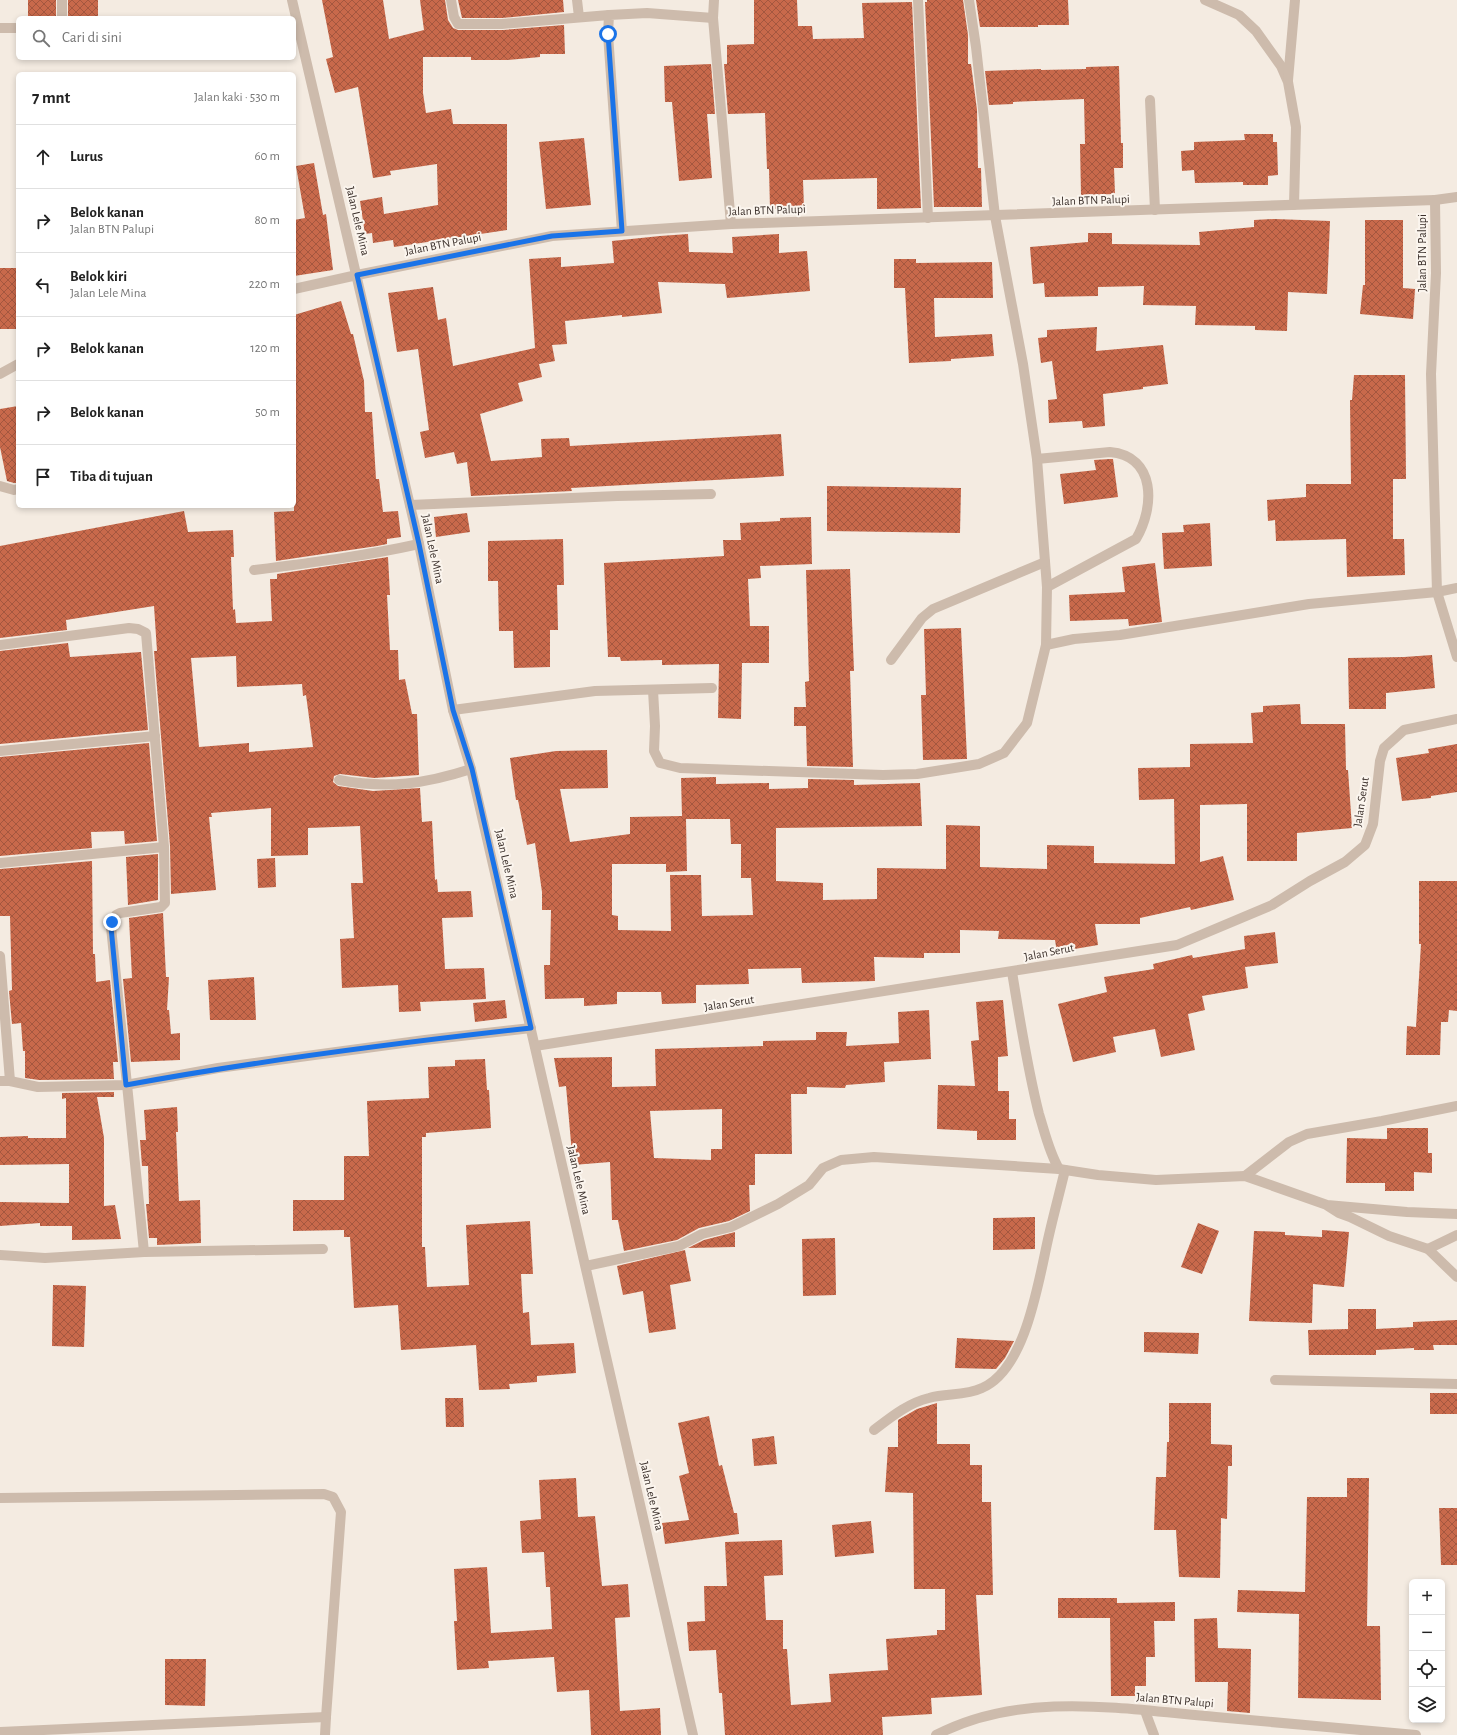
<!DOCTYPE html>
<html lang="id">
<head>
<meta charset="utf-8">
<style>
  :root { --surface:#fff; --page:#f6f6f6; --text:#222; --muted:#767676; --line:#e0e0e0 }
  body { margin:0; font-family:"Alegreya Sans",sans-serif; background:var(--page); color:var(--text) }
  .controls { position:absolute; right:12px; bottom:12px; display:grid; overflow:hidden; border-radius:6px; box-shadow:0 2px 6px #0003 }
  .controls button { width:36px; height:36px; display:grid; place-items:center; padding:0; border:0; border-bottom:1px solid var(--line); background:var(--surface); color:var(--text); font:20px sans-serif }
  .stop { position:absolute; width:12px; height:12px; margin:-9px; border:3px solid #1a73e8; border-radius:50%; background:#fff }
  .stop.end { background:#1a73e8; border-color:#fff; box-shadow:0 1px 4px #0008 }
  .list { margin:0; padding:0; list-style:none }
  h2 { display:flex; justify-content:space-between; align-items:center; height:52px; margin:0; padding:0 16px; font-size:17px }
  h2 small { font-size:13px; font-weight:400; color:var(--muted) }
  .list li { display:grid; grid-template-columns:26px 1fr auto; gap:12px; align-items:center; box-sizing:border-box; height:64px; padding:0 16px; border-top:1px solid var(--line) }
  .list b { display:block; font-size:15px; white-space:nowrap }
  .list p { margin:0; font-size:13px; white-space:nowrap; color:var(--muted) }
  .list em { font-size:13px; font-style:normal; color:var(--muted) }
  .icon { flex:none; width:22px; height:22px; fill:none; stroke:currentColor; stroke-width:2; stroke-linecap:round; stroke-linejoin:round }
  .map { position:relative; flex:none; width:1457px; height:1735px; overflow:hidden }
  .search { position:absolute; background:var(--surface); box-shadow:0 2px 6px #0003; left:16px; top:16px; width:280px; height:44px; display:flex; align-items:center; gap:10px; box-sizing:border-box; padding:0 14px; border-radius:6px; color:var(--muted); font-size:15px }
  .panel { position:absolute; background:var(--surface); box-shadow:0 2px 6px #0003; left:16px; top:72px; width:280px; height:436px; border-radius:6px }
  .map>svg:first-child { display:block }
  .building { fill:url(#building-cross-hatch); fill-rule:evenodd }
  .lines { fill:none; stroke-linecap:round; stroke-linejoin:round }
  .lane { stroke:#cdbbac; stroke-width:10 }
  .street { stroke:#cdbbac; stroke-width:10 }
  .route { stroke:#1a73e8; stroke-width:5 }
  .labels { text-anchor:middle; dominant-baseline:central; stroke-width:4; stroke-linejoin:round; paint-order:stroke }
  .street-label { font-size:12px; fill:#3b302b; stroke:#fbf5ee }
</style>
</head>
<body>
<div class="map">
<svg width="1457" height="1735" viewBox="0 0 1457 1735">
  <defs>
    <pattern id="building-cross-hatch" width="8" height="8" patternUnits="userSpaceOnUse"><rect width="8" height="8" fill="#c8694b"/><path d="M0 0l8 8M0 8l8-8" fill="none" stroke="#a4573f"/></pattern>
  </defs>
  <rect width="100%" height="100%" fill="#f4ebe1"/>
  <!-- building -->
  <g class="building">
    <rect x="28" y="0" width="28" height="18"/>
    <rect x="68" y="0" width="30" height="18"/>
    <polygon points="322,0 383,0 389,39 424,30 420,0 445,0 448,20 453,28 458,30 503,30 564,25 565,54 540,54 540,57 507,60 471,60 471,57 423,57 423,93 426,113 451,109 453,124 507,124 507,230 394,247 393,240 373,243 372,233 365,234 360,201 382,197 384,214 438,205 437,164 390,171 391,175 373,178 358,87 335,93 326,59 333,57"/>
    <polygon points="458,0 563,0 564,12 502,18 462,18"/>
    <polygon points="754,0 797,0 798,26 812,26 813,39 864,38 862,3 912,2 921,208 877,209 877,178 803,180 804,208 770,209 769,169 767,169 765,113 728,114 724,64 727,64 727,45 754,44"/>
    <polygon points="927,0 963,0 968,35 968,64 971,64 977,110 978,168 981,168 982,207 934,207 925,2 927,2"/>
    <polygon points="976,0 1068,0 1069,25 1038,25 1038,27 980,27"/>
    <polygon points="711,64 715,114 707,114 712,178 679,181 672,102 665,102 664,66"/>
    <polygon points="1119,66 1121,143 1123,143 1123,168 1114,168 1115,194 1081,195 1080,144 1085,144 1084,99 1013,102 1013,104 989,105 985,71 1041,69 1041,70 1086,69 1086,67"/>
    <polygon points="1244,134 1273,134 1273,142 1277,142 1278,175 1268,176 1268,185 1243,185 1243,182 1195,183 1194,170 1182,171 1181,151 1194,150 1194,142 1245,140"/>
    <polygon points="584,138 591,205 546,209 539,142"/>
    <polygon points="314,163 323,215 326,214 333,270 294,276 294,220 305,218 296,166"/>
    <polygon points="1274,219 1330,221 1327,294 1288,292 1287,331 1255,330 1255,326 1195,325 1196,306 1143,305 1144,286 1098,287 1098,296 1045,297 1044,283 1033,284 1030,247 1088,242 1088,233 1112,233 1112,244 1200,245 1199,232 1254,227 1254,220"/>
    <polygon points="1365,220 1403,220 1403,288 1415,289 1413,319 1360,314 1363,285 1365,285"/>
    <polygon points="688,234 689,252 733,253 732,237 779,234 779,253 807,251 810,291 727,298 725,284 658,282 662,313 622,317 622,315 565,321 567,344 552,345 555,361 539,364 542,377 518,383 523,401 480,414 491,461 542,457 541,439 569,438 570,446 781,434 784,476 571,488 572,491 471,496 467,462 457,464 454,452 425,458 420,432 429,430 418,349 397,352 388,293 433,287 438,320 446,318 453,366 535,348 529,259 561,257 561,267 614,263 612,241 660,236"/>
    <polygon points="894,259 916,259 916,263 992,262 993,298 934,298 935,337 992,334 994,356 951,359 951,361 909,363 905,288 894,288"/>
    <rect x="0" y="268" width="18" height="61"/>
    <polygon points="341,301 351,334 353,334 364,381 365,412 372,412 376,479 379,479 383,512 398,511 401,537 387,539 387,544 377,546 276,561 274,512 294,511 294,444 296,444 294,390 294,315"/>
    <polygon points="1097,327 1096,351 1163,345 1168,384 1143,387 1143,389 1103,394 1105,426 1083,428 1082,421 1049,423 1048,400 1057,399 1052,361 1041,363 1038,338 1047,337 1047,330"/>
    <polygon points="1354,375 1405,375 1406,479 1393,479 1393,539 1404,539 1405,575 1347,577 1346,539 1276,541 1275,520 1268,521 1267,500 1306,497 1306,484 1351,484 1350,400 1352,400"/>
    <polygon points="18,406 18,483 14,483 7,481 0,447 0,409"/>
    <polygon points="1110,459 1113,459 1118,497 1064,504 1060,474 1096,470 1094,460"/>
    <polygon points="827,486 961,488 960,533 827,531"/>
    <path d="M184,511L188,532L233,530L234,557H231L233,610L235,609L236,623L272,621L270,579H277V574L388,557L390,595H387L390,650H398L399,680L405,679L412,714H417L419,775L374,778L340,774L334,776L333,782L338,786L373,791L420,788L422,822L432,821L435,880L437,879L438,892L471,891L473,917L442,918L445,969L484,968L486,999L420,1002L421,1011L399,1012L398,985L342,988L340,939L354,938L351,883H363L360,826L308,828V855L271,856V808L211,813L212,817H209L216,890L171,894L170,846L154,651H157L154,606L66,620L67,630L0,638V546ZM236,656L237,687L302,684L303,696L306,695L313,747L249,752V743L199,747L191,658Z"/>
    <polygon points="467,513 470,532 436,537 434,517"/>
    <polygon points="811,517 812,564 760,566 761,578 748,579 750,626 769,626 769,663 742,663 741,719 718,718 719,664 662,665 662,660 621,661 620,657 608,657 604,563 724,556 723,540 741,540 740,523 780,521 780,518"/>
    <polygon points="1210,523 1212,566 1164,569 1162,533 1184,532 1183,525"/>
    <polygon points="563,539 564,585 557,585 558,630 550,630 550,667 514,668 513,631 499,631 498,581 488,581 488,541"/>
    <polygon points="1155,563 1162,622 1129,626 1128,619 1070,621 1069,595 1125,592 1122,567"/>
    <polygon points="850,569 854,671 850,671 853,767 807,766 806,726 794,726 794,707 806,707 805,682 809,681 806,570"/>
    <polygon points="961,628 967,759 923,760 921,695 926,695 924,629"/>
    <polygon points="68,643 70,657 141,652 148,730 0,744 0,651"/>
    <polygon points="1432,655 1435,688 1386,693 1386,709 1349,709 1348,658 1404,657"/>
    <path d="M1300,704L1301,724H1345L1346,770H1348L1352,828L1297,833V861H1247V804L1200,805V862L1223,856L1234,900L1191,910L1190,907L1140,918V924H1095L1098,945L1057,952L1055,940L998,939L999,931L960,930V953H924V958L874,957L875,981L802,983L801,968L748,969L749,984L696,985V1003L662,1004L661,992H617V1004L584,1006V998L545,999L544,965H550L551,910H542V892L535,843L527,845L518,800H516L510,758L556,751L607,750L608,788L560,789L570,842L630,834V817L682,816L681,778L716,777V784L769,783V789L808,788V779L854,780V785L920,783L922,826L776,828V881L823,883V900L877,899V868L946,869V825L980,826V867L1047,869V845L1094,846V863L1175,864L1174,799L1139,800L1138,768L1190,767V744L1253,743L1251,713L1263,712V706ZM686,819H730L731,844H741V878H751L753,915L702,916L701,875H670L671,931L618,930V916L612,915V864H666V872L687,871Z"/>
    <polygon points="149,743 157,841 125,844 124,831 91,832 92,848 0,856 0,757"/>
    <polygon points="1457,744 1457,792 1431,796 1431,798 1402,801 1396,758 1429,753 1428,749"/>
    <polygon points="158,854 158,900 128,905 126,857"/>
    <polygon points="275,858 276,887 258,888 257,859"/>
    <polygon points="92,861 93,954 95,954 96,982 110,980 118,1062 113,1062 114,1079 39,1080 25,1078 25,1051 23,1051 21,1023 12,1024 9,991 12,990 10,916 0,916 0,869"/>
    <polygon points="1419,881 1457,881 1457,1011 1449,1010 1448,1022 1441,1022 1440,1055 1406,1055 1407,1026 1416,1027 1421,944 1419,944"/>
    <polygon points="163,913 166,977 169,977 167,1010 169,1010 171,1034 180,1033 180,1060 131,1062 123,979 132,978 129,918"/>
    <polygon points="1275,932 1278,963 1245,967 1248,988 1202,996 1205,1010 1188,1014 1195,1050 1161,1057 1155,1029 1113,1037 1116,1052 1073,1062 1058,1004 1107,992 1104,977 1154,969 1153,964 1192,955 1193,958 1245,949 1244,936"/>
    <polygon points="254,977 256,1020 210,1020 208,980"/>
    <polygon points="505,1000 507,1018 475,1022 473,1003"/>
    <polygon points="1003,1000 1008,1056 998,1057 998,1091 1009,1091 1009,1119 1016,1119 1016,1140 977,1140 977,1131 937,1129 938,1085 975,1086 971,1041 979,1040 976,1002"/>
    <path d="M929,1010L931,1059L884,1062L885,1082L846,1085L845,1088L807,1087V1094H791L792,1154H755V1185H749L750,1211L729,1221L699,1228L677,1240L624,1251L618,1220H612L610,1162L573,1165L566,1086L559,1087L554,1058L612,1057V1087L656,1086L655,1049L763,1046V1041L816,1040V1032H847L846,1046L899,1043L898,1012ZM722,1109V1149H711V1160L654,1158L650,1111Z"/>
    <polygon points="485,1059 487,1090 489,1090 491,1128 426,1133 426,1137 422,1137 422,1247 425,1247 427,1287 469,1285 466,1225 530,1221 533,1274 521,1274 523,1313 529,1312 531,1345 574,1343 576,1373 537,1376 537,1382 509,1384 510,1389 479,1390 476,1345 401,1350 398,1305 354,1308 350,1237 344,1237 344,1230 293,1231 293,1200 344,1200 344,1156 369,1156 367,1101 429,1098 428,1067 455,1066 455,1060"/>
    <polygon points="114,1092 114,1097 97,1097 104,1138 104,1206 115,1205 121,1239 72,1240 72,1226 40,1226 40,1223 0,1226 0,1202 69,1203 69,1164 0,1165 0,1137 28,1136 28,1138 66,1138 66,1098 62,1099 62,1093"/>
    <polygon points="177,1107 178,1132 176,1132 179,1201 200,1200 201,1243 157,1245 157,1238 149,1238 146,1204 149,1204 148,1166 142,1166 140,1140 146,1140 144,1110"/>
    <polygon points="1387,1128 1428,1128 1428,1153 1432,1153 1432,1173 1414,1172 1414,1191 1385,1191 1385,1183 1346,1183 1347,1138 1387,1139"/>
    <polygon points="1035,1217 1035,1249 993,1250 993,1218"/>
    <polygon points="1198,1223 1219,1231 1202,1274 1181,1267"/>
    <polygon points="1322,1230 1349,1232 1344,1287 1313,1284 1312,1323 1249,1321 1254,1231 1285,1232 1285,1235 1322,1237"/>
    <polygon points="735,1232 735,1247 688,1248 704,1240"/>
    <polygon points="835,1238 836,1295 803,1296 802,1239"/>
    <polygon points="685,1250 691,1281 670,1285 676,1329 649,1333 643,1291 623,1295 617,1266"/>
    <polygon points="53,1285 86,1286 84,1347 52,1346"/>
    <polygon points="1348,1309 1376,1309 1376,1329 1413,1327 1413,1322 1457,1320 1457,1345 1433,1345 1434,1350 1414,1350 1414,1348 1376,1350 1376,1355 1309,1355 1308,1330 1348,1329"/>
    <polygon points="1144,1332 1199,1333 1198,1354 1144,1352"/>
    <polygon points="957,1338 1014,1341 1005,1358 996,1369 955,1368"/>
    <rect x="1430" y="1393" width="27" height="21"/>
    <polygon points="445,1398 463,1398 464,1427 446,1427"/>
    <polygon points="937,1403 937,1444 970,1444 970,1465 982,1465 982,1502 991,1502 993,1595 976,1595 982,1695 931,1698 932,1714 882,1717 883,1735 725,1735 722,1693 719,1693 716,1650 689,1651 687,1622 705,1621 704,1586 727,1586 725,1542 782,1540 783,1575 764,1576 766,1620 783,1620 783,1649 787,1649 791,1705 831,1702 829,1674 888,1670 886,1639 937,1635 937,1630 945,1630 945,1589 914,1589 913,1493 885,1492 888,1447 898,1447 898,1420 917,1409"/>
    <polygon points="1169,1403 1211,1403 1211,1444 1232,1445 1232,1466 1228,1466 1227,1519 1221,1518 1220,1578 1179,1577 1176,1530 1154,1530 1156,1477 1166,1477 1167,1442 1169,1442"/>
    <polygon points="709,1416 719,1466 722,1465 734,1513 737,1513 739,1534 665,1544 662,1523 689,1520 679,1476 689,1473 678,1423"/>
    <polygon points="774,1436 777,1464 754,1466 752,1439"/>
    <polygon points="576,1478 578,1517 595,1516 602,1586 628,1584 630,1617 615,1618 620,1711 660,1708 661,1735 591,1735 589,1690 557,1692 554,1657 488,1661 489,1668 457,1670 454,1621 457,1621 454,1569 487,1567 491,1633 552,1629 550,1587 546,1587 544,1552 522,1553 520,1521 541,1519 539,1480"/>
    <polygon points="1347,1478 1369,1478 1367,1626 1380,1626 1381,1700 1298,1698 1299,1614 1237,1612 1238,1590 1305,1592 1307,1497 1347,1497"/>
    <polygon points="1439,1508 1457,1508 1457,1565 1441,1565"/>
    <polygon points="871,1521 874,1553 835,1557 832,1525"/>
    <polygon points="1058,1598 1117,1598 1117,1603 1175,1602 1175,1621 1154,1621 1155,1657 1146,1657 1146,1686 1135,1686 1135,1696 1111,1696 1110,1618 1058,1618"/>
    <polygon points="1217,1618 1218,1648 1251,1649 1250,1713 1227,1711 1228,1682 1195,1682 1194,1619"/>
    <polygon points="165,1659 206,1659 205,1706 165,1705"/>
  </g>
  <g class="lines">
    <!-- lane -->
    <g class="lane">
      <polyline points="0,486 14,490 18,489"/>
      <polyline points="410,505 617,496 711,494"/>
    </g>
    <!-- street -->
    <g class="street">
      <polyline points="62,0 62,18"/>
      <polyline points="292,0 419,544 453,710 471,769 693,1735"/>
      <polyline points="451,0 454,17 458,24 502,24 609,15"/>
      <polyline points="577,0 579,17"/>
      <polyline points="714,0 713,18 731,224"/>
      <polyline points="918,0 928,218"/>
      <polyline points="969,0 976,47 995,216 1023,364 1037,459 1047,587 1046,645 1074,639 1120,635 1309,604 1437,592 1457,588"/>
      <polyline points="1205,0 1239,15 1256,31 1281,66 1288,82 1296,127 1294,205"/>
      <polyline points="0,28 18,28"/>
      <polyline points="1288,80 1295,0"/>
      <polyline points="1150,100 1155,210"/>
      <polyline points="1435,200 1457,197"/>
      <polyline points="622,231 608,34 609,15 647,13 713,18"/>
      <polyline points="294,289 357,275 552,236 731,224 1435,200 1436,273 1431,374 1437,592 1457,657"/>
      <polyline points="0,374 18,364"/>
      <path d="M1037,459L1110,452C1156,456 1155,507 1136,539L1047,587"/>
      <path d="M254,570C310,563 365,556 419,544"/>
      <polyline points="0,645 129,628 138,629 146,633 164,847 165,903 161,907 120,913 116,915 111,927 144,1252"/>
      <polyline points="891,660 922,618 933,609 1045,562"/>
      <polyline points="653,690 655,726 654,751 660,763 680,768 883,775 917,774 979,764 1004,753 1027,723 1046,645"/>
      <polyline points="453,710 595,691 712,688"/>
      <polyline points="0,751 155,736"/>
      <path d="M339,780C388,789 425,784 471,769"/>
      <polyline points="0,863 164,847"/>
      <polyline points="0,956 10,1081"/>
      <path d="M1012,972C1020,1020 1027,1067 1039,1114C1045,1133 1049,1152 1059,1169"/>
      <polyline points="535,1046 1177,945 1272,905 1310,881 1345,862 1365,845 1373,824 1380,761 1384,748 1404,730 1457,719"/>
      <polyline points="0,1081 10,1081 38,1087 126,1085 218,1068 425,1040 531,1028"/>
      <polyline points="1245,1176 1289,1142 1307,1134 1382,1121 1457,1106"/>
      <polyline points="1328,1206 1339,1213 1350,1217 1389,1236 1428,1249 1457,1277"/>
      <polyline points="1428,1249 1457,1235"/>
      <polyline points="0,1255 45,1258 144,1252 323,1249"/>
      <polyline points="586,1266 679,1246 702,1234 731,1227 778,1204 809,1185 823,1168 841,1160 874,1157 1059,1169 1098,1175 1156,1180 1245,1176 1327,1205 1407,1212 1457,1214"/>
      <polyline points="1275,1380 1457,1384"/>
      <path d="M874,1430C891,1417 908,1403 929,1398C947,1393 965,1396 982,1388C1027,1369 1039,1277 1049,1235C1054,1213 1060,1191 1065,1170"/>
      <polyline points="0,1498 324,1494 333,1497 341,1512 326,1717"/>
      <polyline points="1145,1711 1154,1735"/>
      <polyline points="0,1732 326,1717 325,1735"/>
      <path d="M936,1735C1022,1690 1124,1709 1216,1717C1283,1723 1349,1729 1416,1735"/>
    </g>
  </g>
  <g class="lines">
    <!-- route -->
    <path class="route" d="M112,922L111,927L126,1085C261,1060 396,1043 531,1028L472,769L453,710L419,544L357,275L552,236L622,231L608,34"/>
  </g>
  <g class="labels">
    <!-- street labels -->
    <g class="street-label">
      <text transform="translate(1091 200) rotate(-2)">Jalan BTN Palupi</text>
      <text transform="translate(767 210) rotate(-2)">Jalan BTN Palupi</text>
      <text transform="translate(358 221) rotate(77)">Jalan Lele Mina</text>
      <text transform="translate(443 244) rotate(-11)">Jalan BTN Palupi</text>
      <text transform="translate(1422 253) rotate(-90)">Jalan BTN Palupi</text>
      <text transform="translate(433 549) rotate(78)">Jalan Lele Mina</text>
      <text transform="translate(1361 802) rotate(-81)">Jalan Serut</text>
      <text transform="translate(507 864) rotate(77)">Jalan Lele Mina</text>
      <text transform="translate(1049 952) rotate(-11)">Jalan Serut</text>
      <text transform="translate(729 1003) rotate(-9)">Jalan Serut</text>
      <text transform="translate(579 1180) rotate(77)">Jalan Lele Mina</text>
      <text transform="translate(652 1496) rotate(77)">Jalan Lele Mina</text>
      <text transform="translate(1175 1700) rotate(5)">Jalan BTN Palupi</text>
    </g>
  </g>
</svg>
<div class="controls">
<button>+</button>
<button>−</button>
<button><svg class="icon" aria-label="locate" viewBox="0 0 24 24"><circle cx="12" cy="12" r="6"/><path d="M12 2v4M12 18v4M2 12h4M18 12h4"/></svg></button>
<button><svg class="icon" aria-label="layers" viewBox="0 0 24 24"><path d="M12 4l9 5-9 5-9-5zM3 14l9 5 9-5"/></svg></button>
</div>
<div class="stop" style="left:608px;top:34px"></div>
<div class="stop end" style="left:112px;top:922px"></div>
<div class="search"><svg class="icon" aria-label="search" viewBox="0 0 24 24"><circle cx="10" cy="10" r="6"/><path d="M15 15l6 6"/></svg>Cari di sini</div>
<section class="panel">
<h2>7 mnt<small>Jalan kaki · 530 m</small></h2>
<ul class="list">
<li><svg class="icon" aria-label="ahead" viewBox="0 0 24 24"><path d="M12 20V5M6 11l6-6 6 6"/></svg><div><b>Lurus</b></div><em>60 m</em></li>
<li><svg class="icon" aria-label="right" viewBox="0 0 24 24"><path d="M7 20v-9h11M14 6l5 5-5 5"/></svg><div><b>Belok kanan</b><p>Jalan BTN Palupi</p></div><em>80 m</em></li>
<li><svg class="icon" aria-label="left" viewBox="0 0 24 24"><path d="M17 20v-9H6M10 6l-5 5 5 5"/></svg><div><b>Belok kiri</b><p>Jalan Lele Mina</p></div><em>220 m</em></li>
<li><svg class="icon" aria-label="right" viewBox="0 0 24 24"><path d="M7 20v-9h11M14 6l5 5-5 5"/></svg><div><b>Belok kanan</b></div><em>120 m</em></li>
<li><svg class="icon" aria-label="right" viewBox="0 0 24 24"><path d="M7 20v-9h11M14 6l5 5-5 5"/></svg><div><b>Belok kanan</b></div><em>50 m</em></li>
<li><svg class="icon" aria-label="arrive" viewBox="0 0 24 24"><path d="M6 21V4h12l-3 4 3 4H6"/></svg><div><b>Tiba di tujuan</b></div></li>
</ul>
</section>
</div>
</body>
</html>
